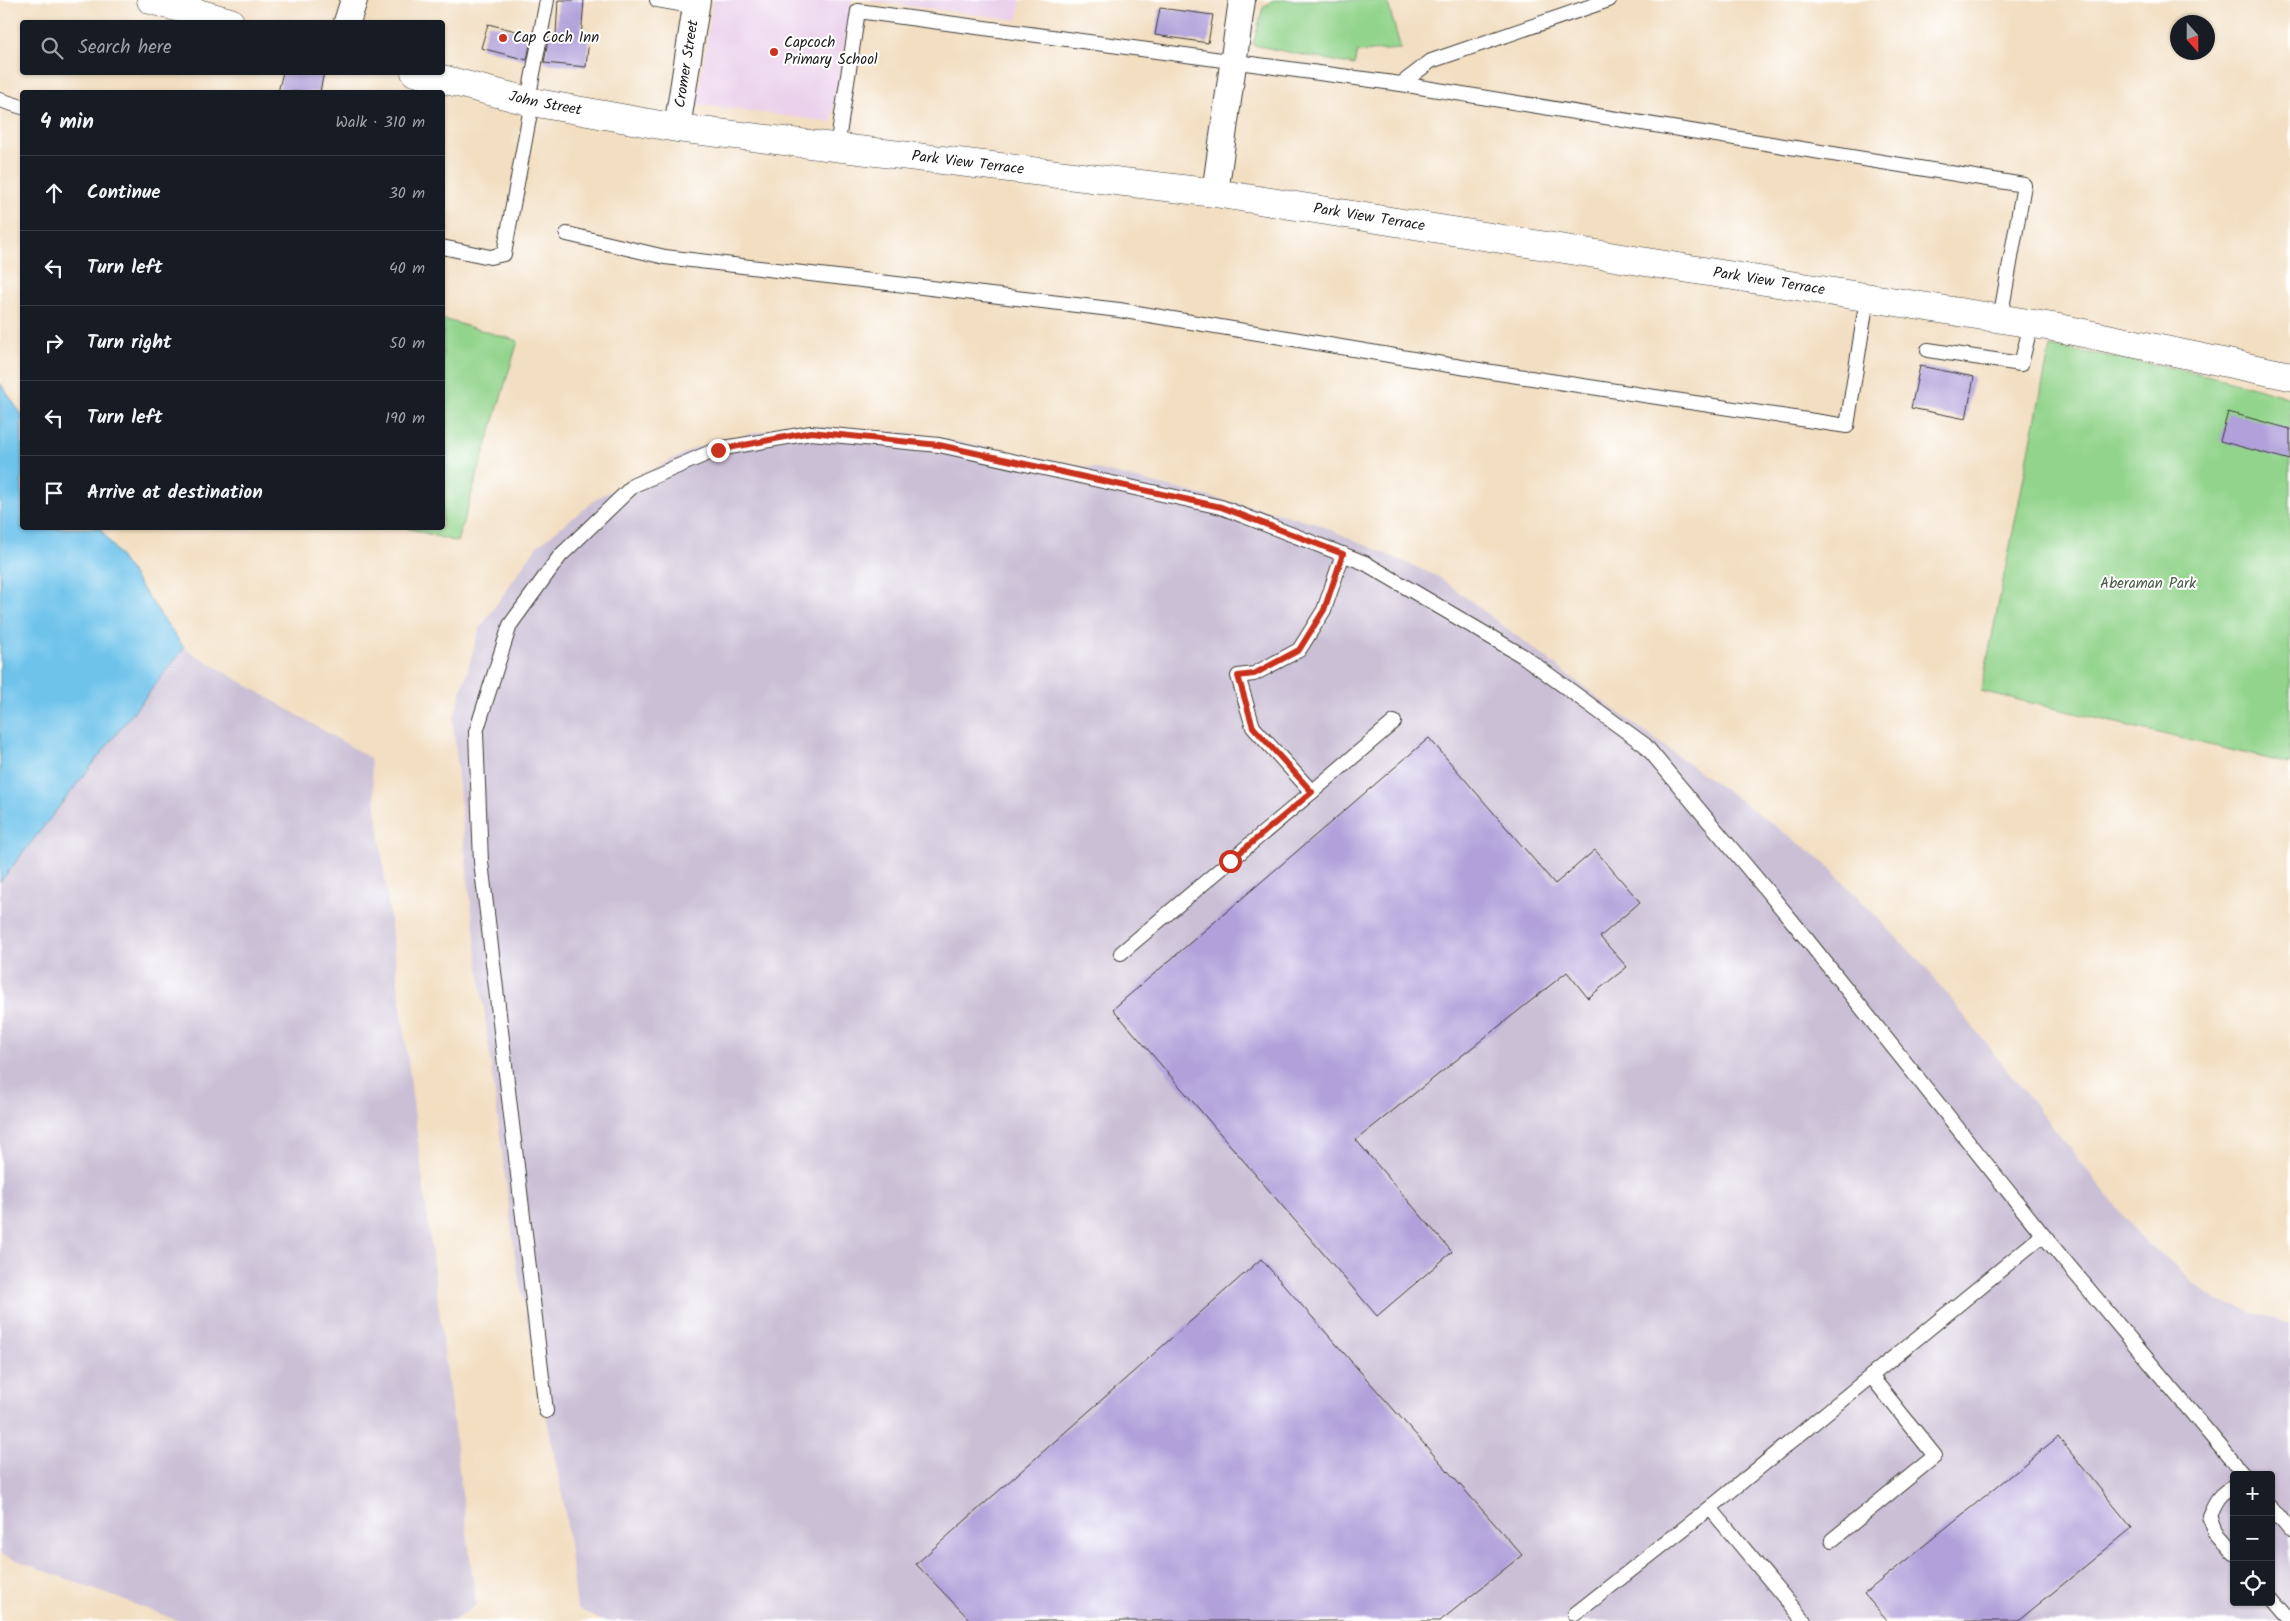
<!DOCTYPE html>
<html lang="en">
<head>
<meta charset="utf-8">
<style>
  :root { --surface:#171b24; --page:#20242c; --text:#f1f3f6; --muted:#9ea1a6; --line:#363941 }
  body { margin:0; font-family:Kalam,sans-serif; background:var(--page); color:var(--text) }
  .controls { position:absolute; right:15px; bottom:15px; display:grid; overflow:hidden; border-radius:5px; box-shadow:0 1px 4px #0004 }
  .controls button { width:45px; height:45px; display:grid; place-items:center; padding:0; border:0; border-bottom:1px solid var(--line); background:var(--surface); color:var(--text); font:25px sans-serif }
  .compass { position:absolute; left:2170px; top:15px; width:45px; height:45px; border-radius:50%; background:var(--surface); box-shadow:0 1px 4px #0004; rotate:159deg }
  .stop { position:absolute; width:15px; height:15px; margin:-11px; border:4px solid #c8321e; border-radius:50%; background:#fff }
  .stop.end { background:#c8321e; border-color:#fff; box-shadow:0 1px 5px #0008 }
  .list { margin:0; padding:0; list-style:none }
  h2 { display:flex; justify-content:space-between; align-items:center; height:65px; margin:0; padding:0 20px; font-size:21px }
  h2 small { font-size:16px; font-weight:400; color:var(--muted) }
  .list li { display:grid; grid-template-columns:32px 1fr auto; gap:15px; align-items:center; box-sizing:border-box; height:75px; padding:0 20px; border-top:1px solid var(--line) }
  .list b { display:block; font-size:19px; white-space:nowrap }
  .list em { font-size:16px; font-style:normal; color:var(--muted) }
  .icon { flex:none; width:28px; height:28px; fill:none; stroke:currentColor; stroke-width:2; stroke-linecap:round; stroke-linejoin:round }
  .map { position:relative; flex:none; width:2290px; height:1621px; overflow:hidden }
  .search { position:absolute; background:var(--surface); box-shadow:0 1px 4px #0004; left:20px; top:20px; width:425px; height:55px; display:flex; align-items:center; gap:12px; box-sizing:border-box; padding:0 18px; border-radius:5px; color:var(--muted); font-size:19px }
  .panel { position:absolute; background:var(--surface); box-shadow:0 1px 4px #0004; left:20px; top:90px; width:425px; height:440px; border-radius:5px }
  .map>svg:first-child { display:block }
  .built { fill:#ebd1eb }
  .industrial { fill:#cbbfd5; fill-rule:evenodd }
  .green { fill:#93d48c; stroke:#587854 }
  .water { fill:#6ec3eb; stroke:#457084 }
  .building { fill:#b1a0da }
  .lines { fill:none; stroke-linecap:round; stroke-linejoin:round }
  .lane-casing { stroke:#3c3935; stroke-width:16 }
  .street-casing { stroke:#3c3935; stroke-width:28 }
  .secondary-casing { stroke:#3c3935; stroke-width:29 }
  .lane { stroke:#fff; stroke-width:14 }
  .street { stroke:#fff; stroke-width:26 }
  .secondary { stroke:#fff; stroke-width:28 }
  .route { stroke:#c8321e; stroke-width:6 }
  .poi-dot { fill:#c8321e; stroke:#fff; stroke-width:2 }
  .labels { text-anchor:middle; dominant-baseline:central; stroke-width:4; stroke-linejoin:round; paint-order:stroke }
  .poi-label { font-size:15px; fill:#1c1c1c; stroke:#fff; text-anchor:start }
  .street-label { font-size:15px; fill:#1c1c1c; stroke:#fff }
  .park-label { font-size:15px; fill:#465c43; stroke:#fff }
</style>
</head>
<body>
<div class="map">
<svg width="2290" height="1621" viewBox="0 0 2290 1621">
  <rect width="100%" height="100%" fill="#fff"/>
  <filter id="ink" filterUnits="userSpaceOnUse"><feTurbulence type="fractalNoise" baseFrequency=".02" numOctaves="2"/><feDisplacementMap in="SourceGraphic" scale="10" xChannelSelector="R" yChannelSelector="G"/><feConvolveMatrix kernelMatrix="1 2 1 2 8 2 1 2 1" color-interpolation-filters="sRGB"/></filter>
  <filter id="wash" filterUnits="userSpaceOnUse"><feTurbulence type="fractalNoise" baseFrequency=".0096" numOctaves="4" result="noise"/><feDisplacementMap in="SourceGraphic" scale="20" xChannelSelector="R" yChannelSelector="G"/><feGaussianBlur stdDeviation="1.12" result="paint"/><feColorMatrix in="noise" values="0 0 0 0 0 0 0 0 0 0 0 0 0 0 0 0 0 1.4 0 .05"/><feComposite in="paint" operator="in"/></filter>
  <g filter="url(#wash)">
    <rect width="100%" height="100%" fill="#f2dec1"/>
    <!-- built -->
    <g class="built">
      <polygon points="713,0 852,0 831,122 697,104"/>
      <polygon points="863,0 1021,0 1018,20"/>
    </g>
    <!-- industrial -->
    <g class="industrial">
      <path d="M790,425L918,434L1088,467L1313,522L1439,577L1613,709L1821,859L1926,968L2139,1235L2214,1300L2290,1324V1621H602L577,1608L564,1504L516,1263L467,873L453,720L480,628L537,546L599,497L697,447ZM2234,1475H2271V1602H2234Z"/>
      <polygon points="184,648 370,758 476,1605 453,1621 179,1621 0,1554 0,882"/>
    </g>
    <!-- green -->
    <g class="green">
      <polygon points="1273,0 1387,0 1401,49 1357,52 1354,65 1253,45 1263,8"/>
      <polygon points="443,319 518,341 457,542 407,528 442,528"/>
      <path d="M2050,347C2131,359 2212,373 2290,398V764L1981,691Z"/>
    </g>
    <!-- water -->
    <polygon class="water" points="0,383 22,415 22,528 100,528 184,648 0,882"/>
    <g id="blocks">
      <!-- building -->
      <g class="building">
        <polygon points="558,0 584,0 581,38 589,39 586,67 544,63 549,34 556,35"/>
        <polygon points="1160,8 1213,15 1208,43 1155,35"/>
        <polygon points="488,24 532,35 527,60 481,48"/>
        <polygon points="283,72 324,72 320,92 278,92"/>
        <polygon points="1920,366 1974,377 1966,419 1911,408"/>
        <polygon points="2228,412 2290,429 2290,460 2220,441"/>
        <polygon points="1429,738 1555,884 1595,850 1640,902 1600,937 1627,967 1588,998 1567,972 1356,1140 1452,1252 1377,1316 1113,1009"/>
        <polygon points="1261,1259 1522,1555 1440,1621 971,1621 916,1564"/>
        <polygon points="2058,1437 2132,1528 2018,1621 1888,1621 1864,1594"/>
      </g>
    </g>
  </g>
  <g filter="url(#ink)">
    <use href="#blocks" fill-opacity="0" stroke="#3c3935" stroke-width="1"/>
    <g class="lines">
      <defs>
        <g id="lane">
          <polyline points="657,0 696,7"/>
          <polyline points="1401,84 1431,61 1609,0"/>
          <polyline points="0,100 22,107"/>
          <polyline points="528,100 547,0"/>
          <polyline points="837,147 858,11 1401,84 2024,185 2000,319"/>
          <polyline points="567,234 665,257 1119,310 1485,371 1847,426 1867,298"/>
          <polyline points="442,247 490,257 504,254 532,102"/>
          <polyline points="1928,350 2021,364 2031,324"/>
          <polyline points="1312,792 1394,722"/>
          <polyline points="1121,953 1312,792 1253,727 1238,676 1254,674 1299,650 1324,610 1343,554"/>
          <polyline points="546,1411 481,862 476,732 510,625 560,556 634,485 718,449 811,433 939,445 1221,507 1365,563 1523,656 1645,745 1793,922 2043,1235 2244,1475"/>
          <path d="M2234,1487C2219,1493 2215,1502 2209,1516L2215,1531L2234,1553"/>
          <polyline points="2271,1507 2290,1530"/>
          <polyline points="1710,1508 1804,1621"/>
          <polyline points="1832,1540 1935,1456 1871,1376"/>
          <polyline points="2271,1598 2290,1620"/>
          <polyline points="1575,1614 1710,1508 2043,1235"/>
        </g>
        <g id="street">
          <polyline points="347,22 354,0"/>
          <path id="s1" d="M677,128L697,0"/>
          <polyline points="1215,193 1242,0"/>
        </g>
        <g id="secondary">
          <polyline points="151,0 230,22"/>
          <path id="s2" d="M415,72L532,102L677,128L1215,193L2059,328L2290,376"/>
        </g>
      </defs>
      <!-- lane casing -->
      <use href="#lane" class="lane-casing"/>
      <!-- street casing -->
      <use href="#street" class="street-casing"/>
      <!-- secondary casing -->
      <use href="#secondary" class="secondary-casing"/>
      <!-- lane -->
      <use href="#lane" class="lane"/>
      <!-- street -->
      <use href="#street" class="street"/>
      <!-- secondary -->
      <use href="#secondary" class="secondary"/>
    </g>
  </g>
  <g class="lines" filter="url(#ink)">
    <!-- route -->
    <polyline class="route" points="718,450 811,432 939,445 1221,507 1343,554 1324,610 1299,650 1254,674 1238,676 1253,727 1312,792 1230,861"/>
  </g>
  <!-- markers -->
  <g class="poi-dot">
    <circle cx="503" cy="38" r="5"/>
    <circle cx="774" cy="52" r="5"/>
  </g>
  <g class="labels">
    <!-- poi labels -->
    <g class="poi-label">
      <text x="513" y="38">Cap Coch Inn</text>
      <text x="784" y="43">Capcoch<tspan x="784" dy="17">Primary School</tspan></text>
    </g>
    <!-- street labels -->
    <g class="street-label">
      <text stroke="none"><textPath href="#s1" startOffset="65">Cromer Street</textPath></text>
      <text stroke="none"><textPath href="#s2" startOffset="134">John Street</textPath></text>
      <text stroke="none"><textPath href="#s2" startOffset="561">Park View Terrace</textPath></text>
      <text stroke="none"><textPath href="#s2" startOffset="966">Park View Terrace</textPath></text>
      <text stroke="none"><textPath href="#s2" startOffset="1371">Park View Terrace</textPath></text>
    </g>
    <!-- park labels -->
    <g class="park-label">
      <text x="2148" y="584">Aberaman Park</text>
    </g>
  </g>
</svg>
<div class="controls">
<button>+</button>
<button>−</button>
<button><svg class="icon" aria-label="locate" viewBox="0 0 24 24"><circle cx="12" cy="12" r="6"/><path d="M12 2v4M12 18v4M2 12h4M18 12h4"/></svg></button>
</div>
<svg class="compass" viewBox="-18 -18 36 36"><path d="M0-13l5 13h-10z" fill="#e53935"/><path d="M0 13l5-13h-10z" fill="#9ea1a6"/></svg>
<div class="stop" style="left:1230px;top:861px"></div>
<div class="stop end" style="left:718px;top:450px"></div>
<div class="search"><svg class="icon" aria-label="search" viewBox="0 0 24 24"><circle cx="10" cy="10" r="6"/><path d="M15 15l6 6"/></svg>Search here</div>
<section class="panel">
<h2>4 min<small>Walk · 310 m</small></h2>
<ul class="list">
<li><svg class="icon" aria-label="ahead" viewBox="0 0 24 24"><path d="M12 20V5M6 11l6-6 6 6"/></svg><div><b>Continue</b></div><em>30 m</em></li>
<li><svg class="icon" aria-label="left" viewBox="0 0 24 24"><path d="M17 20v-9H6M10 6l-5 5 5 5"/></svg><div><b>Turn left</b></div><em>40 m</em></li>
<li><svg class="icon" aria-label="right" viewBox="0 0 24 24"><path d="M7 20v-9h11M14 6l5 5-5 5"/></svg><div><b>Turn right</b></div><em>50 m</em></li>
<li><svg class="icon" aria-label="left" viewBox="0 0 24 24"><path d="M17 20v-9H6M10 6l-5 5 5 5"/></svg><div><b>Turn left</b></div><em>190 m</em></li>
<li><svg class="icon" aria-label="arrive" viewBox="0 0 24 24"><path d="M6 21V4h12l-3 4 3 4H6"/></svg><div><b>Arrive at destination</b></div></li>
</ul>
</section>
</div>
</body>
</html>
